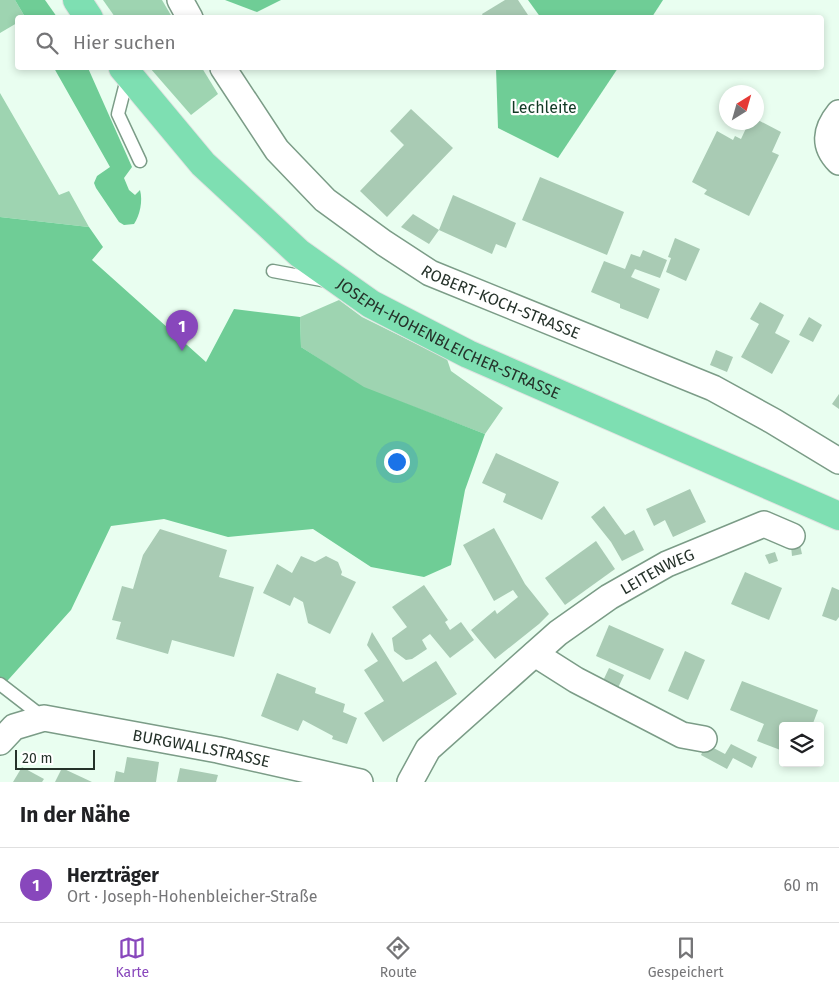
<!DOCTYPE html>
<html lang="de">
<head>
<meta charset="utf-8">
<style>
  :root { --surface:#fff; --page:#f6f6f6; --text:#202124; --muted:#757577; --line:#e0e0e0; --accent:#8847bc }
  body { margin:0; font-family:"Fira Sans",sans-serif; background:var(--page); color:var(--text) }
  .controls { position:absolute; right:15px; bottom:15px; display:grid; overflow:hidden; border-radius:5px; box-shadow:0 2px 8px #0003 }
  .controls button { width:45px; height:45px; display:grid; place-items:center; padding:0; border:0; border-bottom:1px solid var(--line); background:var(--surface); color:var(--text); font:25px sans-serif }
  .compass { position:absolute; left:719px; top:85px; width:45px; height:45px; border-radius:50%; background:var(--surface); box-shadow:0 2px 8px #0003; rotate:37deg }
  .scale { position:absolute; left:15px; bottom:12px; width:80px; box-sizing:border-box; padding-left:5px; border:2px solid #25322a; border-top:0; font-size:14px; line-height:18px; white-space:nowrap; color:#25322a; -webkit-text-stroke:4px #fff; paint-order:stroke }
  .you { position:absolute; left:396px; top:461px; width:18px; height:18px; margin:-12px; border:4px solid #fff; border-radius:50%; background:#1a73e8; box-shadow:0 0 0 8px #1a73e833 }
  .badge { display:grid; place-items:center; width:32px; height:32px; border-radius:50%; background:var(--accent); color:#fff; font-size:16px; font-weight:700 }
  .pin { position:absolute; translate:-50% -41px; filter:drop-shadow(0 1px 2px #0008) }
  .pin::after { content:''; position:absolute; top:26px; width:18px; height:15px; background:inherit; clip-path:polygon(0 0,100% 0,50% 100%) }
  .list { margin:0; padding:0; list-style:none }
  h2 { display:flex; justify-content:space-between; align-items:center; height:65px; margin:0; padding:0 20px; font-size:21px }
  h2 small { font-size:16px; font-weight:400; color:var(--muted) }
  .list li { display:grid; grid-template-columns:32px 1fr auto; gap:15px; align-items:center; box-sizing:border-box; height:75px; padding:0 20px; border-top:1px solid var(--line) }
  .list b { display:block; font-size:19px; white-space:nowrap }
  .list p { margin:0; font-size:16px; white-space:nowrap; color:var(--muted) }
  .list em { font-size:16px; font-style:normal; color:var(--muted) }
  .icon { flex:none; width:28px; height:28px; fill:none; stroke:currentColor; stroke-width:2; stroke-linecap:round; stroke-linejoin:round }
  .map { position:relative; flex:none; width:839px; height:782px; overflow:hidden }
  .search { position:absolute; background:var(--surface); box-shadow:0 2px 8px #0003; left:15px; right:15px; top:15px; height:55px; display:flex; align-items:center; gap:12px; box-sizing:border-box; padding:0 18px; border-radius:5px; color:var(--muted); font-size:19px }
  .sheet { height:140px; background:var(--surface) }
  nav { display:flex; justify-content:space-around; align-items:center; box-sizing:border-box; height:70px; border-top:1px solid var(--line); background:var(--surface); font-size:14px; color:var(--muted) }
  nav a { display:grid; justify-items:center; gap:2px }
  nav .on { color:var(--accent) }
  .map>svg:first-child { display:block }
  .green { fill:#9ed4b1 }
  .forest { fill:#6fcd96 }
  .building { fill:#a9cbb4 }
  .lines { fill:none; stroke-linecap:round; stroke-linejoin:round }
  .lane-casing { stroke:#7b9c87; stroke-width:15 }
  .street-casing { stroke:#7b9c87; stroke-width:28 }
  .primary-casing { stroke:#e0e2e1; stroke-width:30 }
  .lane { stroke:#fff; stroke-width:12 }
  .street { stroke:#fff; stroke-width:25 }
  .primary { stroke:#7edfb2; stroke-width:28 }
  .labels { text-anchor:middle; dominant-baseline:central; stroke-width:4.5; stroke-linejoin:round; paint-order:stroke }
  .park-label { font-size:16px; fill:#113924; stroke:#fff }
  .street-label { font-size:16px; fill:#25322a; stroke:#fff }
</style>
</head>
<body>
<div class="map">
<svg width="839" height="782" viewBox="0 0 839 782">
  <rect width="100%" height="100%" fill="#e9fef0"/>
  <!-- green -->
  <g class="green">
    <polygon points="0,0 15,0 25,17 18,18 17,23 0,33"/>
    <polygon points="103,0 162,0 172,17 115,17"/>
    <polygon points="150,68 202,68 218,94 191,115"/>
    <polygon points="0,93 59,195 69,191 89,227 0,217"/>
    <polygon points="339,300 362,317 447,359 451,371 503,408 485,434 364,388 301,347 300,317"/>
  </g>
  <!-- forest -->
  <g class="forest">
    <polygon points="15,0 45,0 57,17 25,17"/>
    <polygon points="225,0 281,0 257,12"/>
    <polygon points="528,0 663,0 652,17 541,18"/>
    <path d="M54,68H88L132,167L124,178L129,190L135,195L140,190C143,201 140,215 134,224L124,225L119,222L96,188L94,183L97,176L110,167Z"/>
    <polygon points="496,68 618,68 558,158 498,128"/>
    <polygon points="0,217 89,227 103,247 92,260 206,362 234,309 300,317 301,347 364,387 485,434 465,490 451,565 424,577 371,567 313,529 228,537 164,519 111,526 71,610 0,689"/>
  </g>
  <!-- building -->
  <g class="building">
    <polygon points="505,0 518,0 530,18 484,18 482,14"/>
    <polygon points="411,109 453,148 387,217 360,191 404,145 390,131"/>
    <polygon points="756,119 781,132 772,152 779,155 749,216 704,194 707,190 692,182 717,131 733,140 735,136 741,139 749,122 756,122"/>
    <polygon points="540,177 624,212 607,255 522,220"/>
    <polygon points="453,195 516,223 506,248 496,244 492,254 439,230 429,244 401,227 413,214 439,230"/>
    <polygon points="675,238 700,249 686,281 666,272 671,258 668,257"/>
    <polygon points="643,250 667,260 660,278 635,269 631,277 660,289 648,319 620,308 620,304 591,292 604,261 625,269 631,254 640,257"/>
    <polygon points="760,302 784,315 775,333 790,341 772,374 741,357 759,324 750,319"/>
    <polygon points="809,317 822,325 813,342 799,335"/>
    <polygon points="716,350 733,357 727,372 710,365"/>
    <polygon points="839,394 839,409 832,404"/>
    <polygon points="496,453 559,482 542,520 503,502 506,494 482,483"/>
    <polygon points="690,489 706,522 673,537 665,520 654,526 646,509"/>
    <polygon points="604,506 625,535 634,530 644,550 622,561 611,542 591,517"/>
    <polygon points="494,528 525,584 549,614 539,624 495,659 471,630 495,610 497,614 518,597 513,590 494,601 463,545"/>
    <polygon points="160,529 227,550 219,577 254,587 234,657 172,640 168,654 116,639 121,622 112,620 122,586 133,589 143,555"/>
    <polygon points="596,541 615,569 565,605 545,578"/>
    <polygon points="800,545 802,554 792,556 791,546"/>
    <polygon points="775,552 778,561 769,564 765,555"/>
    <polygon points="301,556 315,562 326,556 338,562 342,572 341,575 356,582 330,634 308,623 303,602 294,597 290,606 263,593 277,564 292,573"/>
    <polygon points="745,572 782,588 769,620 731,604"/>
    <polygon points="424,585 448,620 445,622 450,630 461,622 474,640 450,658 430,634 422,640 427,649 412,659 406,660 394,651 392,638 407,627 392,607"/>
    <polygon points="832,587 839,590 839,617 836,621 822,616"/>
    <polygon points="609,625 664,649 650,680 596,656"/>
    <polygon points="372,632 403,682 436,661 457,694 383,742 364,713 384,701 364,670 378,661 367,645"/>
    <polygon points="685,651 705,660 688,700 668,691"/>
    <polygon points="609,668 624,675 617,690 602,683"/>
    <polygon points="277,673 316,688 315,693 345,704 343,712 357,718 347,744 332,739 333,736 303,720 298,731 261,716"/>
    <polygon points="742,681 818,710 812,726 783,726 783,751 757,741 764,724 730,710"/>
    <polygon points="706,744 725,754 731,744 757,757 752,768 733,758 727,769 701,755"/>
    <polygon points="127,757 159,762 156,782 114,782 116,771 124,773"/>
    <polygon points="22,767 44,779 42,782 13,782"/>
    <polygon points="62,768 92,782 55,782"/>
    <polygon points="180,768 218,775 216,782 177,782"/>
  </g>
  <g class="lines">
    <defs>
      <g id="lane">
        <polyline points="128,75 118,114 140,161"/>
        <polyline points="273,271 327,281"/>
        <polyline points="0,684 44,718"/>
      </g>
      <g id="street">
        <polyline points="180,0 190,18"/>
        <path id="s1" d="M223,68L277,150L325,200L384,243L430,273L713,388L773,421L839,461"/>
        <path d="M839,113C825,130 823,146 839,162"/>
        <polyline points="535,654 576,680 682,735 704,739"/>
        <path id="s2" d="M0,742L14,727L44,718L218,750L360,782"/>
        <path id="s3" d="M410,782L428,749L558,633L609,597L667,564L764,524L792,536"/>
      </g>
      <g id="primary">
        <polyline points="77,0 89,18"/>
        <path id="s4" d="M123,68L203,164L299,253L371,304L468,354L839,516"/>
      </g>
    </defs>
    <!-- lane casing -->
    <use href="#lane" class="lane-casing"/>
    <!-- street casing -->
    <use href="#street" class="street-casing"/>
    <!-- primary casing -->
    <use href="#primary" class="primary-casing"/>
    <!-- lane -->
    <use href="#lane" class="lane"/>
    <!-- street -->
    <use href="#street" class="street"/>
    <!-- primary -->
    <use href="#primary" class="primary"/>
  </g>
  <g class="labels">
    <!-- park labels -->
    <g class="park-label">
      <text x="544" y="107">Lechleite</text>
    </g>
    <!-- street labels -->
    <g class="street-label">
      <text stroke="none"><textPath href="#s1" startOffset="372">ROBERT-KOCH-STRASSE</textPath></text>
      <text stroke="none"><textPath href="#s4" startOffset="429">JOSEPH-HOHENBLEICHER-STRASSE</textPath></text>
      <text stroke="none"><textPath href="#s3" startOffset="329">LEITENWEG</textPath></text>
      <text stroke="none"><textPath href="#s2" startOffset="212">BURGWALLSTRASSE</textPath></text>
    </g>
  </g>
</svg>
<div class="controls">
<button><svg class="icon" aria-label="layers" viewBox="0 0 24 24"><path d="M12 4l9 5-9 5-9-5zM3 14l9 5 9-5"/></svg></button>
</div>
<svg class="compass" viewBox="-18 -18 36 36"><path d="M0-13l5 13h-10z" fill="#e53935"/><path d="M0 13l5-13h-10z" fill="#757577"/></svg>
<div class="scale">20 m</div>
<div class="you"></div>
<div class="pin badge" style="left:182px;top:351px">1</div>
<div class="search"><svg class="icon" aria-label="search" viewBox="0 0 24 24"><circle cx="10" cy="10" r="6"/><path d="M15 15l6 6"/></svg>Hier suchen</div>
</div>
<section class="sheet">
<h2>In der Nähe<small></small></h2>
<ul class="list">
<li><span class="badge">1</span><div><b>Herzträger</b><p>Ort · Joseph-Hohenbleicher-Straße</p></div><em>60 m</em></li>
</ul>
</section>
<nav>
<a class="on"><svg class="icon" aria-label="map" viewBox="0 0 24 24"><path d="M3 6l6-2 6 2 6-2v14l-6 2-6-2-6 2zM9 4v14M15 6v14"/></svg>Karte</a>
<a><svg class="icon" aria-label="directions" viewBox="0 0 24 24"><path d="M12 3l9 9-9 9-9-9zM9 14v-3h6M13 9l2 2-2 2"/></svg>Route</a>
<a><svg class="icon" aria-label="saved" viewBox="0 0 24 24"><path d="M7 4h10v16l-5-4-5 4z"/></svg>Gespeichert</a>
</nav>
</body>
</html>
